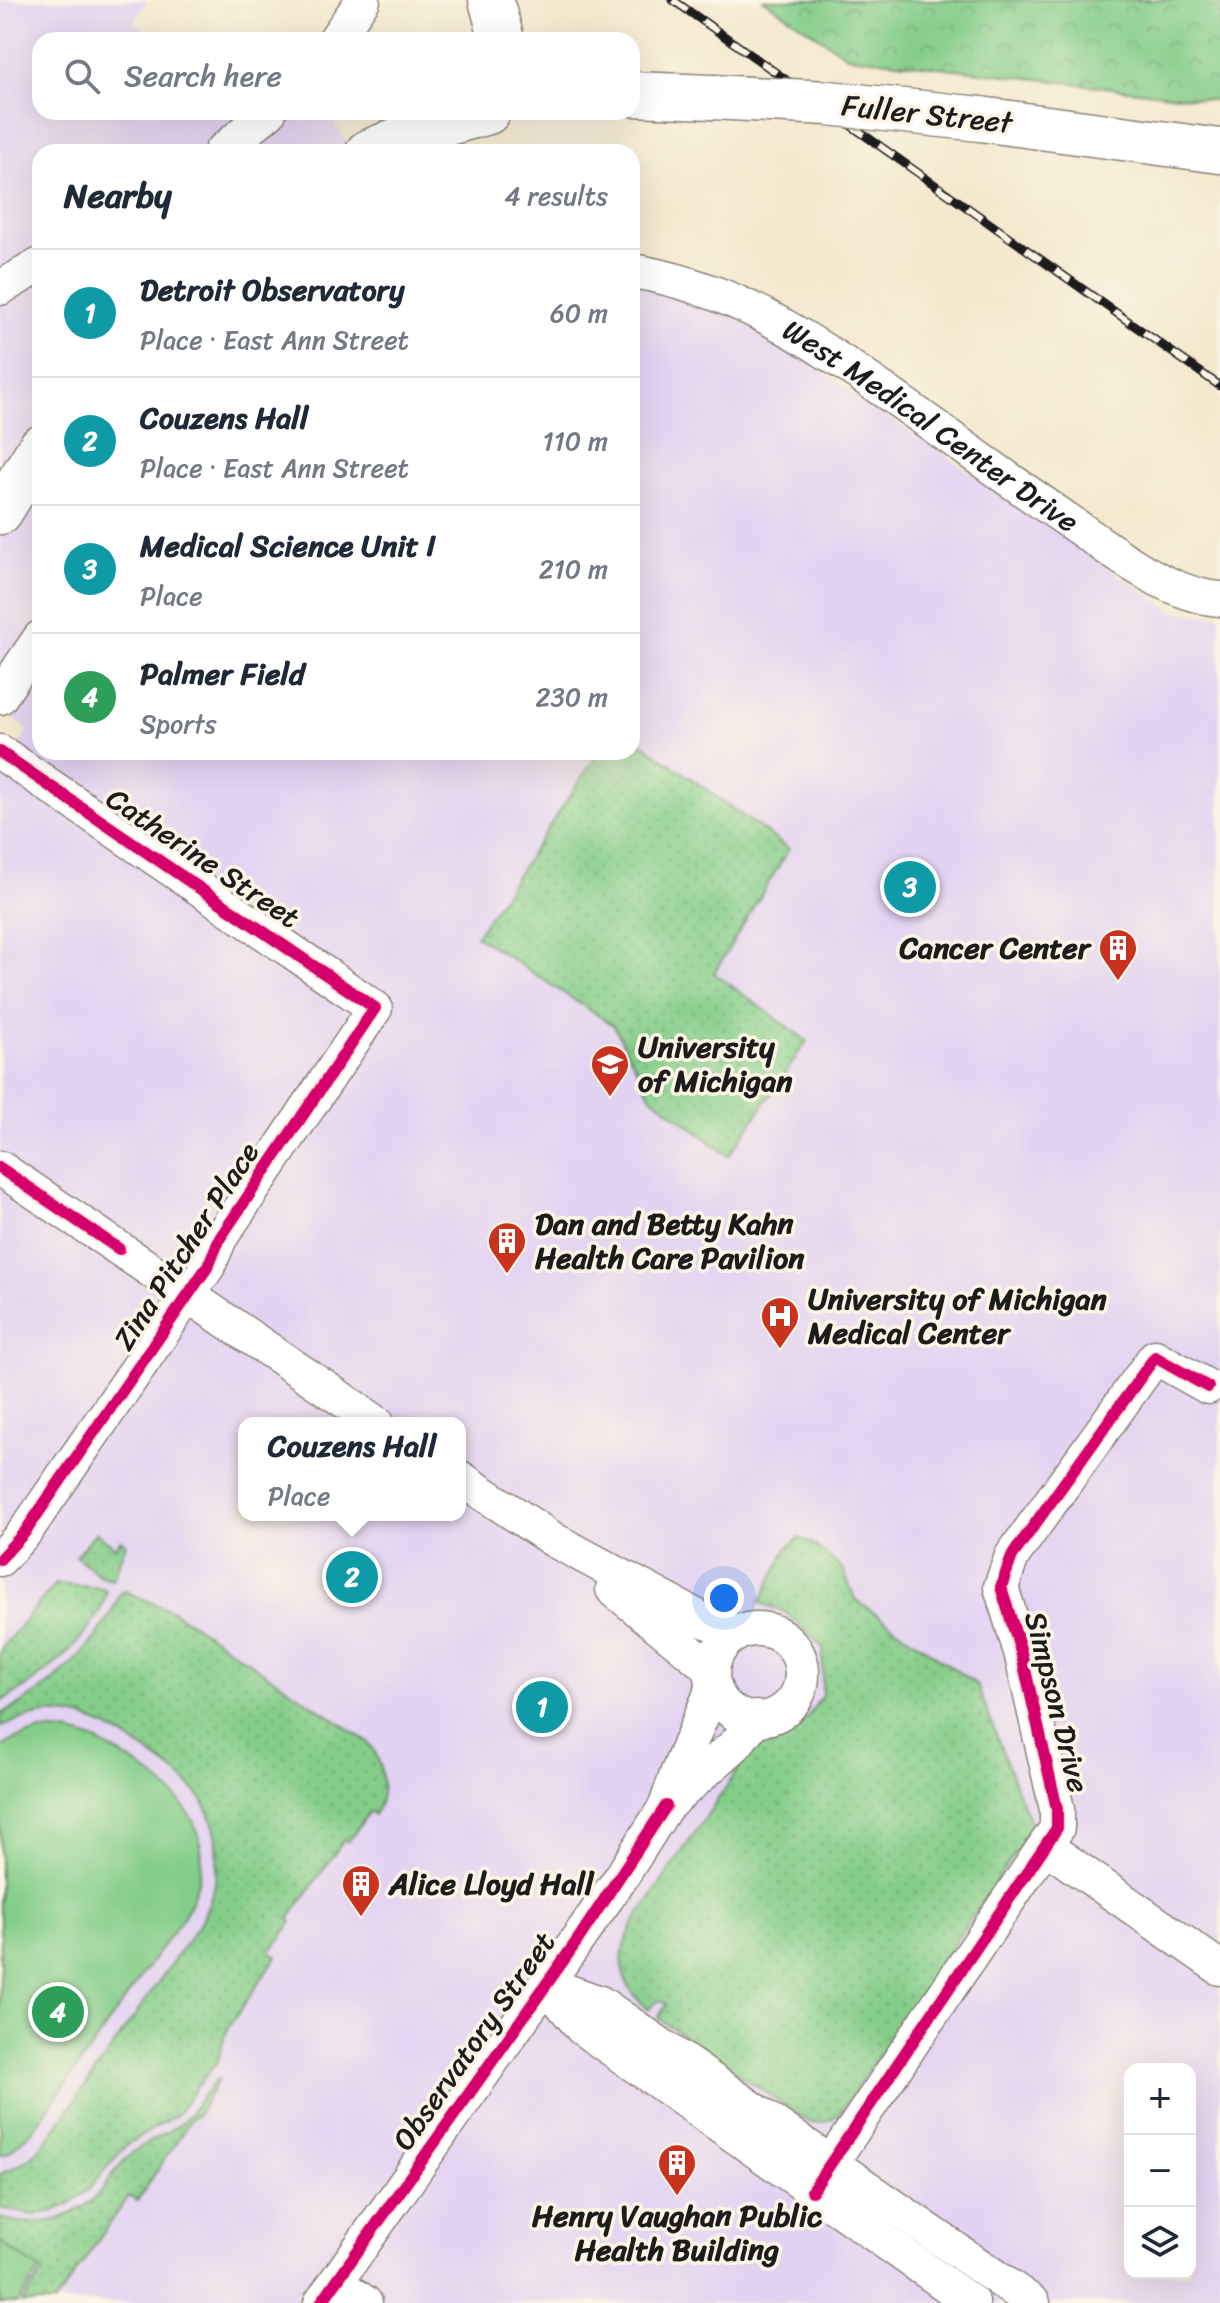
<!DOCTYPE html>
<html lang="en">
<head>
<meta charset="utf-8">
<style>
  :root { --surface:#fff; --page:#f6f6f7; --text:#1f2937; --muted:#747a83; --line:#e0e1e3; --accent:#c8321e }
  body { margin:0; font-family:Sriracha,sans-serif; background:var(--page); color:var(--text) }
  .controls { position:absolute; right:24px; bottom:24px; display:grid; overflow:hidden; border-radius:16px; box-shadow:0 8px 32px #0002 }
  .controls button { width:72px; height:72px; display:grid; place-items:center; padding:0; border:0; border-bottom:2px solid var(--line); background:var(--surface); color:var(--text); font:40px sans-serif }
  .you { position:absolute; left:724px; top:1598px; width:28px; height:28px; margin:-20px; border:6px solid #fff; border-radius:50%; background:#1a73e8; box-shadow:0 0 0 12px #1a73e833 }
  .badge { display:grid; place-items:center; width:52px; height:52px; border-radius:50%; background:var(--accent); color:#fff; font-size:26px; font-weight:700 }
  .pin { position:absolute; translate:-50% -50%; border:4px solid #fff; box-shadow:0 2px 8px #0006 }
  .popup { position:absolute; left:238px; top:1417px; width:228px; height:104px; box-sizing:border-box; display:grid; place-content:center; border-radius:16px; background:var(--surface); filter:drop-shadow(0 2px 6px #0005); font-size:26px; white-space:nowrap; color:var(--muted) }
  .popup b { font-size:30px; color:var(--text) }
  .popup::after { content:''; position:absolute; left:50%; top:100%; margin-left:-16px; border:16px solid transparent; border-top-color:var(--surface) }
  .list { margin:0; padding:0; list-style:none }
  h2 { display:flex; justify-content:space-between; align-items:center; height:104px; margin:0; padding:0 32px; font-size:34px }
  h2 small { font-size:26px; font-weight:400; color:var(--muted) }
  .list li { display:grid; grid-template-columns:52px 1fr auto; gap:24px; align-items:center; box-sizing:border-box; height:128px; padding:0 32px; border-top:2px solid var(--line) }
  .list b { display:block; font-size:30px; white-space:nowrap }
  .list p { margin:0; font-size:26px; white-space:nowrap; color:var(--muted) }
  .list em { font-size:26px; font-style:normal; color:var(--muted) }
  .icon { flex:none; width:44px; height:44px; fill:none; stroke:currentColor; stroke-width:2; stroke-linecap:round; stroke-linejoin:round }
  .map { position:relative; flex:none; width:1220px; height:2303px; overflow:hidden }
  .search { position:absolute; background:var(--surface); box-shadow:0 8px 32px #0002; left:32px; top:32px; width:608px; height:88px; display:flex; align-items:center; gap:20px; box-sizing:border-box; padding:0 28px; border-radius:24px; color:var(--muted); font-size:30px }
  .panel { position:absolute; background:var(--surface); box-shadow:0 8px 32px #0002; left:32px; top:144px; width:608px; height:616px; border-radius:24px }
  .map>svg:first-child { display:block }
  .built { fill:#e3d3f2; fill-rule:evenodd }
  .grass { fill:url(#grass-dots); stroke:#507452; stroke-width:2 }
  .park { fill:url(#park-crowns); stroke:#507452; stroke-width:2 }
  .pitch { fill:#83cd89; stroke:#507452; stroke-width:2 }
  .lines { fill:none; stroke-linecap:round; stroke-linejoin:round }
  .minor-casing { stroke:#888276; stroke-width:37 }
  .major-casing { stroke:#888276; stroke-width:47 }
  .minor { stroke:#fff; stroke-width:34 }
  .major { stroke:#fff; stroke-width:44 }
  .rail-casing { stroke:#1c1c1c; stroke-width:9 }
  .rail { stroke:#fcf5e5; stroke-width:6; stroke-dasharray:18; stroke-linecap:butt }
  .major-bridge-casing { stroke:#888276; stroke-width:47; stroke-linecap:butt }
  .major-bridge { stroke:#fff; stroke-width:44 }
  .cycleway-casing { stroke:#fcf5e5; stroke-width:17 }
  .cycleway { stroke:#d6006c; stroke-width:12 }
  .labels { text-anchor:middle; dominant-baseline:central; stroke-width:7; stroke-linejoin:round; paint-order:stroke }
  .street-label { font-size:30px; fill:#1c1c1c; stroke:#fcf5e5 }
  .poi-label { font-size:30px; font-weight:bold; fill:#1c1c1c; stroke:#fcf5e5; text-anchor:start }
</style>
</head>
<body>
<div class="map">
<svg width="1220" height="2303" viewBox="0 0 1220 2303">
  <defs>
    <pattern id="grass-dots" width="8" height="8" patternUnits="userSpaceOnUse" patternTransform="scale(2)"><rect width="8" height="8" fill="#83cd89"/><path d="M2 2h.1M6 6h.1" fill="none" stroke="#71af76" stroke-width="1.8" stroke-linecap="round"/></pattern>
    <pattern id="park-crowns" width="20" height="18" patternUnits="userSpaceOnUse" patternTransform="scale(2)"><rect width="20" height="18" fill="#83cd89"/><path d="M2 6a3 3 0 1 1 6 0M12 15a3 3 0 1 1 6 0" fill="none" stroke="#71af76"/></pattern>
  </defs>
  <rect width="100%" height="100%" fill="#fcf5e5"/>
  <filter id="ink" filterUnits="userSpaceOnUse"><feTurbulence type="fractalNoise" baseFrequency=".0125" numOctaves="2"/><feDisplacementMap in="SourceGraphic" scale="16" xChannelSelector="R" yChannelSelector="G"/><feConvolveMatrix kernelMatrix="1 2 1 2 8 2 1 2 1" color-interpolation-filters="sRGB"/></filter>
  <filter id="wash" filterUnits="userSpaceOnUse"><feTurbulence type="fractalNoise" baseFrequency=".006" numOctaves="4" result="noise"/><feDisplacementMap in="SourceGraphic" scale="32" xChannelSelector="R" yChannelSelector="G"/><feGaussianBlur stdDeviation="1.8" result="paint"/><feColorMatrix in="noise" values="0 0 0 0 0 0 0 0 0 0 0 0 0 0 0 0 0 1.4 0 .05"/><feComposite in="paint" operator="in"/></filter>
  <g filter="url(#wash)">
    <rect width="100%" height="100%" fill="#f4e9cf"/>
    <!-- built -->
    <path class="built" d="M0,0H147L134,23L168,40H40V112H316L334,121L353,152H40V752H632V279L711,304L780,342L1172,611L1220,616V2303H0V772L29,730L0,710ZM244,1423H460V1515H244ZM1130,2069H1190V2273H1130Z"/>
    <!-- grass -->
    <g class="grass">
      <polygon points="632,736 789,849 714,973 807,1041 729,1156 651,1096 614,1026 476,936 599,752 632,752"/>
      <polygon points="96,1532 115,1547 121,1540 126,1543 113,1579 100,1576 76,1556"/>
      <path d="M799,1538L812,1543L843,1569L855,1599L977,1685L1032,1828L841,2111C830,2123 820,2125 805,2120L658,2018L666,2005L663,2001H657L648,2010C617,1980 615,1958 635,1921L746,1758L765,1742L807,1718L822,1695L823,1647L785,1612L760,1603L787,1548Z"/>
      <path d="M55,1584L103,1588L107,1592C95,1636 39,1682 0,1702V1650Z"/>
      <path d="M125,1591L174,1612L367,1741C384,1759 388,1795 374,1815L369,1812L348,1842L344,1840L289,1919L292,1922L271,1952L277,1956L228,2028L217,2061L176,2115L126,2145L89,2189L71,2203L54,2211L33,2215L0,2208V2174L31,2158L48,2139L199,1924C222,1884 227,1829 196,1792C182,1776 166,1765 149,1753C100,1719 59,1699 2,1727L0,1715C50,1690 100,1646 120,1593Z"/>
      <path d="M219,2078L197,2116L192,2118L137,2201L129,2196L55,2303H22L43,2272L0,2242V2218C37,2229 75,2221 101,2191C111,2178 119,2163 132,2153C148,2139 169,2135 184,2120C197,2108 206,2087 219,2078Z"/>
    </g>
    <!-- park -->
    <polygon class="park" points="764,0 1220,0 1220,101 847,56"/>
    <!-- pitch -->
    <g class="pitch">
      <path d="M41,1731C81,1729 105,1744 137,1765C197,1806 221,1846 184,1916L33,2130L9,2152L0,2155V1748L15,1739Z"/>
      <polygon points="0,2242 40,2270 18,2303 0,2303"/>
    </g>
  </g>
  <g filter="url(#ink)">
    <g class="lines">
      <defs>
        <g id="minor">
          <polyline points="335,40 363,0"/>
          <polyline points="221,152 269,112"/>
          <path id="s1" d="M632,271C734,287 809,339 892,396C950,437 1007,479 1066,519C1109,549 1167,595 1220,599"/>
          <polyline points="0,288 40,265"/>
          <polyline points="0,697 40,638"/>
          <polyline points="0,752 375,1008 220,1238 208,1266 25,1532 0,1559"/>
          <polyline points="0,1168 377,1423"/>
          <polyline points="460,1478 554,1540 703,1620 738,1632"/>
          <polyline points="613,1589 711,1669"/>
          <circle cx="757" cy="1674" r="45"/>
          <polyline points="666,1806 736,1744 756,1718"/>
          <polyline points="1045,1846 1220,1968"/>
          <polyline points="546,1984 600,2003 1033,2303"/>
          <polyline points="546,1984 582,2028 972,2303"/>
          <polyline points="812,2191 1057,1828 1057,1809 1021,1652 1001,1587 1012,1556 1155,1357 1208,1387"/>
          <polyline points="336,2282 365,2303"/>
          <polyline points="321,2303 620,1879 666,1806 678,1772 714,1686"/>
        </g>
        <g id="major">
          <polyline points="491,0 502,40"/>
          <polyline points="632,94 712,97"/>
          <polyline points="980,119 1220,151"/>
          <polyline points="368,152 419,131 488,112"/>
          <polyline points="0,512 40,448"/>
        </g>
      </defs>
      <!-- minor casing -->
      <use href="#minor" class="minor-casing"/>
      <!-- major casing -->
      <use href="#major" class="major-casing"/>
      <!-- minor -->
      <use href="#minor" class="minor"/>
      <!-- major -->
      <use href="#major" class="major"/>
      <defs>
        <polyline id="rail" points="673,0 1220,386"/>
      </defs>
      <!-- rail casing -->
      <use href="#rail" class="rail-casing"/>
      <!-- rail -->
      <use href="#rail" class="rail"/>
      <defs>
        <polyline id="major-bridge" points="712,97 828,103 980,119"/>
      </defs>
      <!-- major-bridge casing -->
      <use href="#major-bridge" class="major-bridge-casing"/>
      <!-- major-bridge -->
      <use href="#major-bridge" class="major-bridge"/>
      <defs>
        <g id="cycleway">
          <polyline points="0,752 375,1008 220,1238 208,1266 25,1532 0,1559"/>
          <polyline points="0,1168 119,1249"/>
          <polyline points="812,2191 1057,1828 1057,1809 1021,1652 1001,1587 1012,1556 1155,1357 1208,1387"/>
          <polyline points="321,2303 577,1941 666,1806"/>
        </g>
      </defs>
      <!-- cycleway casing -->
      <use href="#cycleway" class="cycleway-casing"/>
      <!-- cycleway -->
      <use href="#cycleway" class="cycleway"/>
    </g>
  </g>
  <!-- icons -->
  <defs>
    <symbol id="building-pin" viewBox="-11 -11 22 30"><path d="M0 17L-7.5 6A9.5 9.5 0 1 1 7.5 6Z" fill="#c8321e" stroke="#fcf5e5"/><path d="M-4-6H4V6H1V3H-1V6H-4ZM-2.5-4.3h1.7v1.8h-1.7ZM.8-4.3h1.7v1.8H.8ZM-2.5-1h1.7V.8h-1.7ZM.8-1h1.7V.8H.8Z" fill="#fff"/></symbol>
    <symbol id="university-pin" viewBox="-11 -11 22 30"><path d="M0 17L-7.5 6A9.5 9.5 0 1 1 7.5 6Z" fill="#c8321e" stroke="#fcf5e5"/><path d="M0-5L7-2L0 1L-7-2ZM-4 1L0 2.5L4 1V4Q0 6-4 4Z" fill="#fff"/></symbol>
    <symbol id="hospital-pin" viewBox="-11 -11 22 30"><path d="M0 17L-7.5 6A9.5 9.5 0 1 1 7.5 6Z" fill="#c8321e" stroke="#fcf5e5"/><path d="M-5-5h3v3.5h4V-5h3V5h-3V1.5h-4V5h-3Z" fill="#fff"/></symbol>
  </defs>
  <g fill-rule="evenodd">
    <use href="#building-pin" x="1096" y="926" width="44" height="60"/>
    <use href="#university-pin" x="588" y="1042" width="44" height="60"/>
    <use href="#building-pin" x="485" y="1219" width="44" height="60"/>
    <use href="#hospital-pin" x="758" y="1294" width="44" height="60"/>
    <use href="#building-pin" x="339" y="1862" width="44" height="60"/>
    <use href="#building-pin" x="655" y="2141" width="44" height="60"/>
  </g>
  <g class="labels">
    <!-- street labels -->
    <g class="street-label">
      <text transform="translate(927 114) rotate(6)">Fuller Street</text>
      <text stroke="none"><textPath href="#s1" startOffset="340">West Medical Center Drive</textPath></text>
      <text transform="translate(203 858) rotate(34)">Catherine Street</text>
      <text transform="translate(186 1246) rotate(-57)">Zina Pitcher Place</text>
      <text transform="translate(1057 1702) rotate(76)">Simpson Drive</text>
      <text transform="translate(474 2041) rotate(-55)">Observatory Street</text>
    </g>
    <!-- poi labels -->
    <g class="poi-label">
      <text x="1090" y="948" text-anchor="end">Cancer Center</text>
      <text x="638" y="1047">University<tspan x="638" dy="34">of Michigan</tspan></text>
      <text x="535" y="1224">Dan and Betty Kahn<tspan x="535" dy="34">Health Care Pavilion</tspan></text>
      <text x="808" y="1299">University of Michigan<tspan x="808" dy="34">Medical Center</tspan></text>
      <text x="389" y="1884">Alice Lloyd Hall</text>
      <text x="677" y="2216" text-anchor="middle">Henry Vaughan Public<tspan x="677" dy="34">Health Building</tspan></text>
    </g>
  </g>
</svg>
<div class="controls">
<button>+</button>
<button>−</button>
<button><svg class="icon" aria-label="layers" viewBox="0 0 24 24"><path d="M12 4l9 5-9 5-9-5zM3 14l9 5 9-5"/></svg></button>
</div>
<div class="you"></div>
<div class="pin badge" style="left:542px;top:1707px;background:#0f9aa8">1</div>
<div class="pin badge" style="left:352px;top:1577px;background:#0f9aa8">2</div>
<div class="popup"><b>Couzens Hall</b>Place</div>
<div class="pin badge" style="left:910px;top:887px;background:#0f9aa8">3</div>
<div class="pin badge" style="left:58px;top:2012px;background:#2e9e5b">4</div>
<div class="search"><svg class="icon" aria-label="search" viewBox="0 0 24 24"><circle cx="10" cy="10" r="6"/><path d="M15 15l6 6"/></svg>Search here</div>
<section class="panel">
<h2>Nearby<small>4 results</small></h2>
<ul class="list">
<li><span class="badge" style="background:#0f9aa8">1</span><div><b>Detroit Observatory</b><p>Place · East Ann Street</p></div><em>60 m</em></li>
<li><span class="badge" style="background:#0f9aa8">2</span><div><b>Couzens Hall</b><p>Place · East Ann Street</p></div><em>110 m</em></li>
<li><span class="badge" style="background:#0f9aa8">3</span><div><b>Medical Science Unit I</b><p>Place</p></div><em>210 m</em></li>
<li><span class="badge" style="background:#2e9e5b">4</span><div><b>Palmer Field</b><p>Sports</p></div><em>230 m</em></li>
</ul>
</section>
</div>
</body>
</html>
